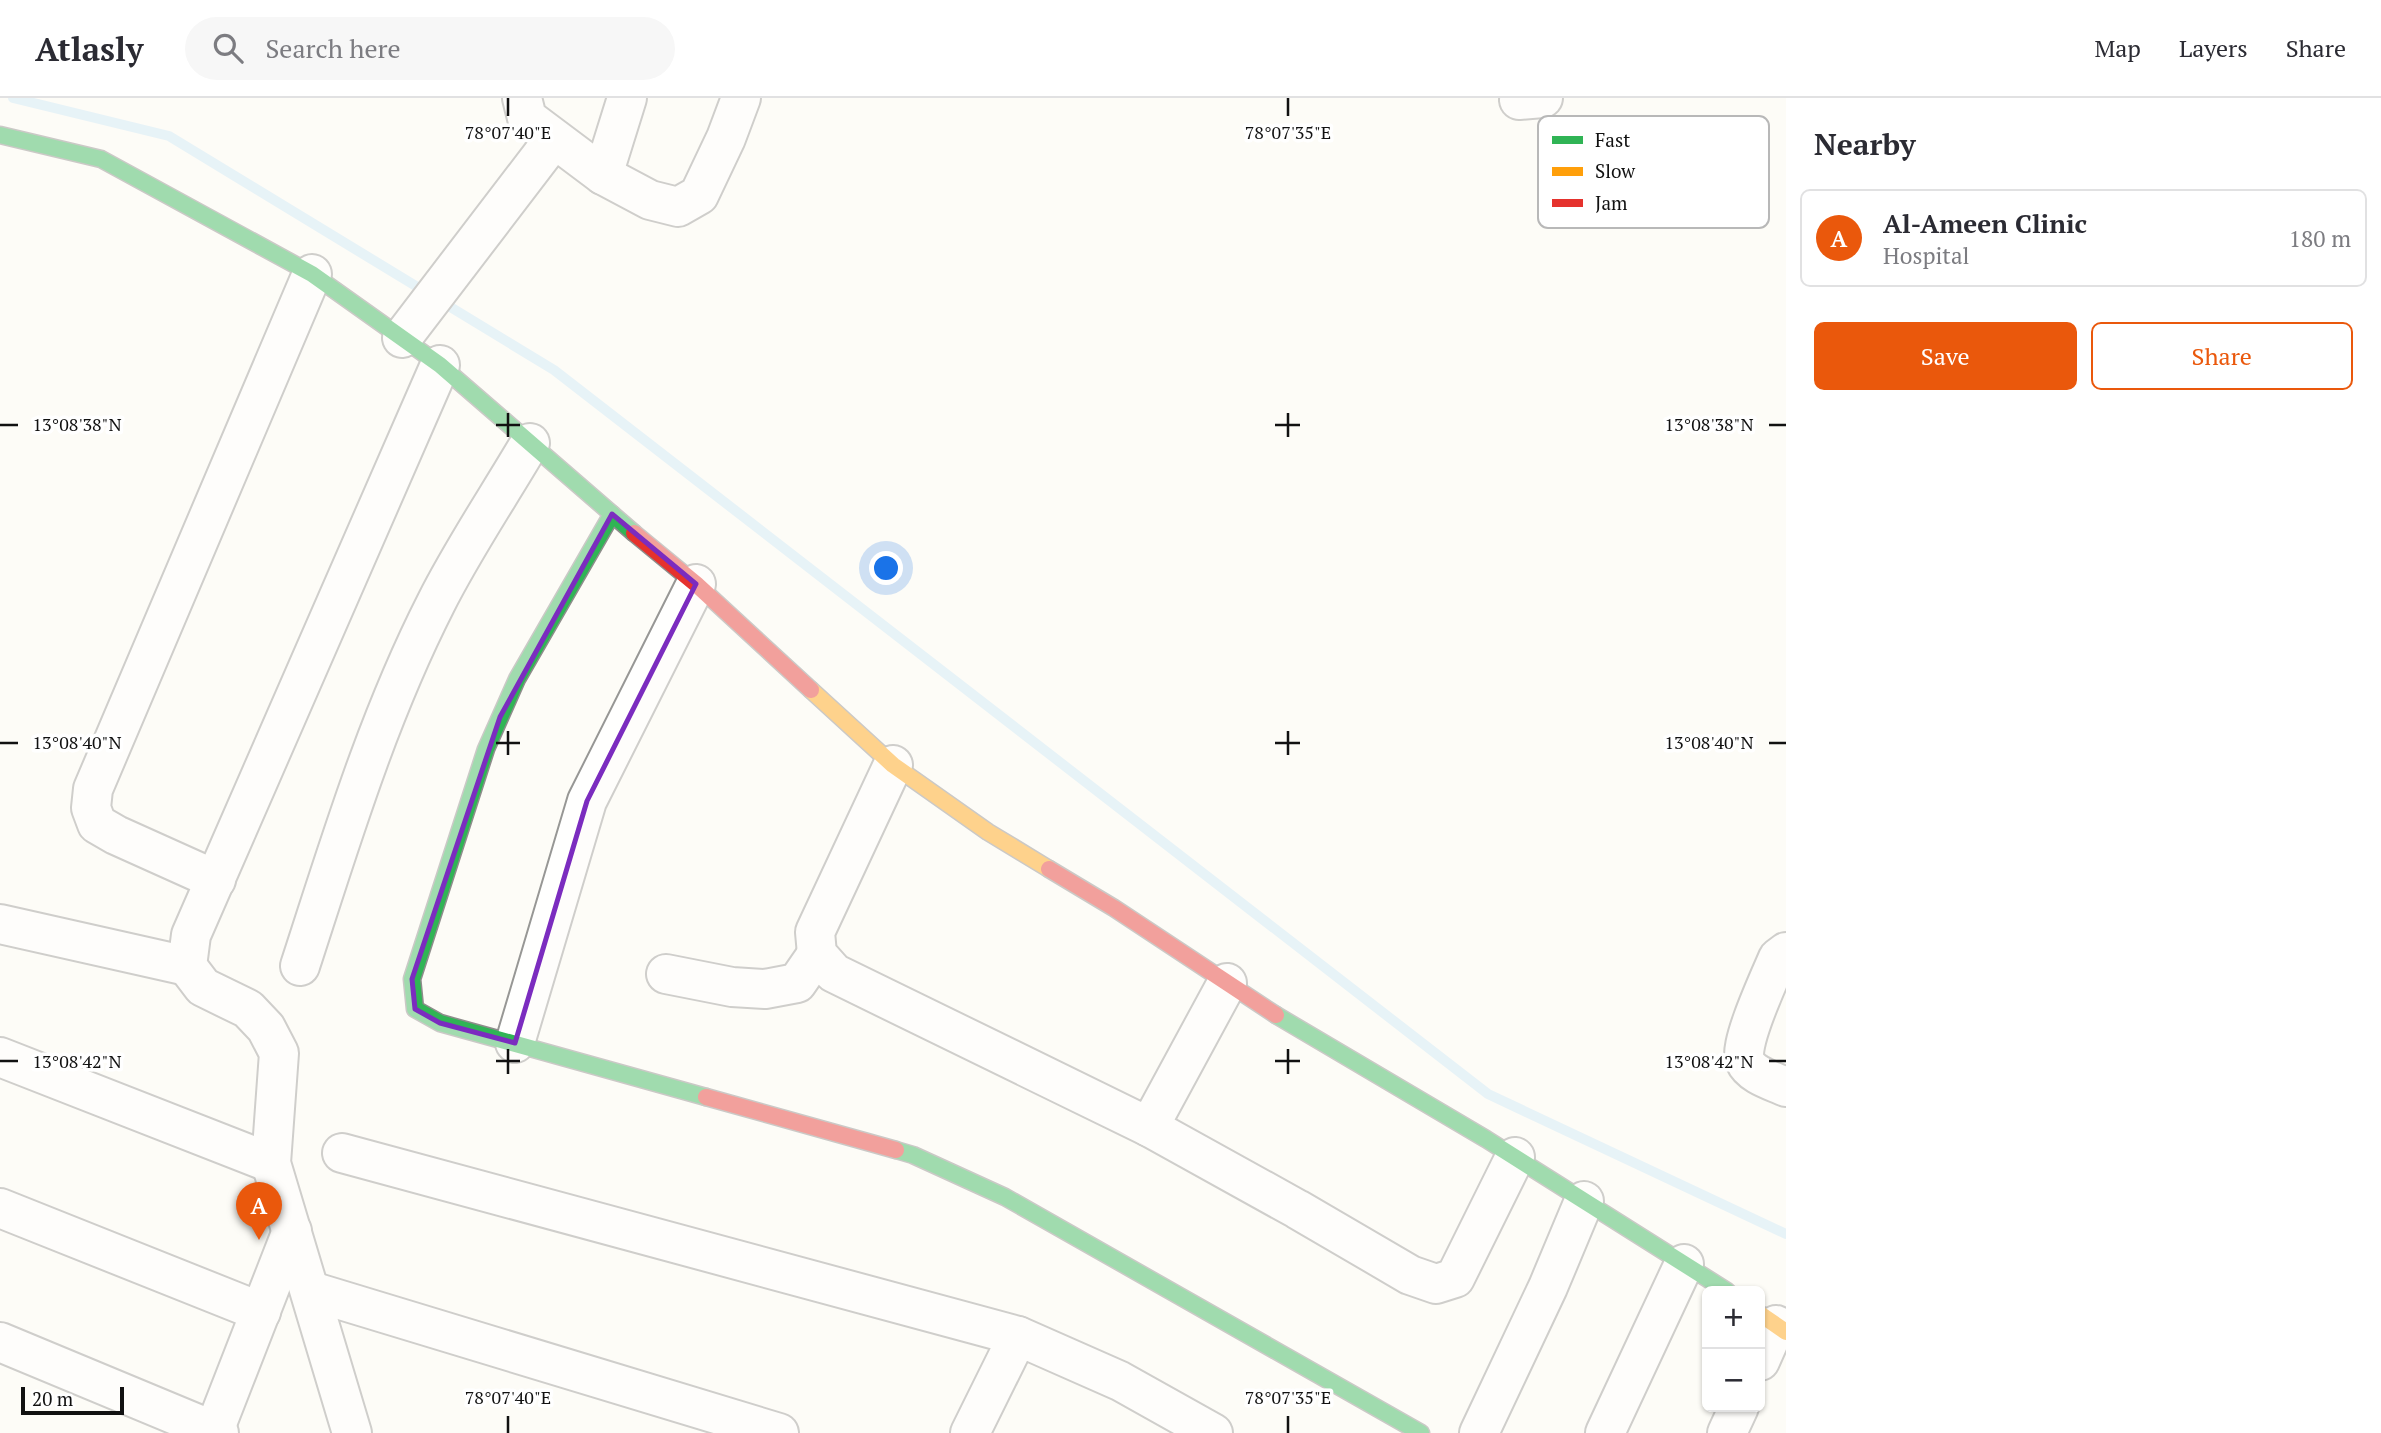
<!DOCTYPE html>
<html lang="en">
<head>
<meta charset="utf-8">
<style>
  :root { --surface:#fff; --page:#f7f7f7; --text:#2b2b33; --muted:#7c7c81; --line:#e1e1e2; --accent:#ea580c }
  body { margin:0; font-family:"PT Serif",serif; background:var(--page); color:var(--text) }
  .controls { position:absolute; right:21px; bottom:21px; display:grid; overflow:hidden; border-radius:10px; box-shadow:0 2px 5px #0004 }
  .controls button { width:63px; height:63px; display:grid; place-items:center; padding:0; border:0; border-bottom:2px solid var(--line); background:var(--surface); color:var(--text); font:35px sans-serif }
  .scale { position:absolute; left:21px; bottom:18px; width:103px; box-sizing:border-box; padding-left:7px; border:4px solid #111; border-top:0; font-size:19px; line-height:24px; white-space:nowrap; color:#111; -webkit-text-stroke:5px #fff; paint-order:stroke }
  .you { position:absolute; left:887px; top:471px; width:24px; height:24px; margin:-18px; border:5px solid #fff; border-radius:50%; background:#1a73e8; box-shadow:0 0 0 10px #1a73e833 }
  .badge { display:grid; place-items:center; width:46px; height:46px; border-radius:50%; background:var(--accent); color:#fff; font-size:23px; font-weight:700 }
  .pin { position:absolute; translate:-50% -58px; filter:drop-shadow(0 2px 4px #0008) }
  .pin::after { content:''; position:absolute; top:37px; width:24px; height:21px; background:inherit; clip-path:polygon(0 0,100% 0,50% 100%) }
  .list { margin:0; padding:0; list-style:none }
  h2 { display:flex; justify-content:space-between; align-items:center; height:91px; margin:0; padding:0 28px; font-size:30px }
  h2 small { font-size:23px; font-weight:400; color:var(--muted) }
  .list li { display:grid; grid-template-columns:46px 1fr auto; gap:21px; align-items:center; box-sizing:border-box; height:98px; margin:0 14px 14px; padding:0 14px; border:2px solid var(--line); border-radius:10px }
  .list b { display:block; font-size:26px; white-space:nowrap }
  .list p { margin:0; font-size:23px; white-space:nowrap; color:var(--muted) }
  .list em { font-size:23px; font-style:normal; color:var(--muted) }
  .actions { display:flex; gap:14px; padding:21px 28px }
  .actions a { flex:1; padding:16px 0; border:2px solid var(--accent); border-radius:10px; text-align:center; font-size:24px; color:var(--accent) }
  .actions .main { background:var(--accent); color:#fff }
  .icon { flex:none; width:38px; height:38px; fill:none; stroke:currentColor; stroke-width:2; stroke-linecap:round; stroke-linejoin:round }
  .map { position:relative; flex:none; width:1786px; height:1335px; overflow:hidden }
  header { display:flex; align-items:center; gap:42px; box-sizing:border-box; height:98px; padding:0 35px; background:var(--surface); border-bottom:2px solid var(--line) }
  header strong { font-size:33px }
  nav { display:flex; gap:38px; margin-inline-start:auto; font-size:24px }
  .search { width:490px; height:63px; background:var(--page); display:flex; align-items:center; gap:18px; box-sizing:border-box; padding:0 24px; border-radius:38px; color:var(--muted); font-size:26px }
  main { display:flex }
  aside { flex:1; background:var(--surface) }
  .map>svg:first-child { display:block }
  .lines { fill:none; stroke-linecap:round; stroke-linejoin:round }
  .stream { stroke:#cde8f7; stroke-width:10 }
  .street-casing { stroke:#979795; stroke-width:42 }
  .fast-casing { stroke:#8e8d8b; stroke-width:19 }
  .slow-casing { stroke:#8e8d8b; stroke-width:19 }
  .jam-casing { stroke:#8e8d8b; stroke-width:19 }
  .street { stroke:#fffffe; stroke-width:38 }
  .fast { stroke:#30b455; stroke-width:16 }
  .slow { stroke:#ff9f0a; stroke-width:16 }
  .jam { stroke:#e5322d; stroke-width:16 }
  .marked { fill:none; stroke:#7b2cbf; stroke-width:5; stroke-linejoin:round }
  .ticks { fill:none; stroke:#111; stroke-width:2.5 }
  .key { fill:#fff; stroke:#b8b8b8; stroke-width:2 }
  .key-label { font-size:19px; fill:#111 }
  .ticks-label { font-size:18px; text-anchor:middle; fill:#111; stroke:#fff; stroke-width:7; stroke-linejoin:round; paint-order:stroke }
</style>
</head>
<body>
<header>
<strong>Atlasly</strong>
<div class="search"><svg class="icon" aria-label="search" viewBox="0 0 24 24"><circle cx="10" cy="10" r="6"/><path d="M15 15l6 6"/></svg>Search here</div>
<nav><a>Map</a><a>Layers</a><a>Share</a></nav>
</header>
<main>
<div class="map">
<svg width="1786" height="1335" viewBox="0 0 1786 1335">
  <rect width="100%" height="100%" fill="#fdfcf7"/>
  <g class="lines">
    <!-- stream -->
    <polyline class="stream" points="13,0 169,38 554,272 1488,996 1786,1136"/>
    <defs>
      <g id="street">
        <polyline points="522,0 527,20 603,77 650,102 678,109 699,97 726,40 741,0"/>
        <polyline points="1519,2 1543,0"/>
        <polyline points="603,77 627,0"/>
        <polyline points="402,240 554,41"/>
        <polyline points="893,667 815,834 817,856 834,875 1149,1029 1297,1111 1410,1177 1436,1186 1455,1180 1515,1059"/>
        <polyline points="216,782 116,737 97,726 91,710 93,691 312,176"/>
        <polyline points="0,826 187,868"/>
        <path d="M1786,854L1778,860C1770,879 1738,947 1745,963C1751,977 1773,983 1786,989"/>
        <path d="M300,868C340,745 377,621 436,505C463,451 499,398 530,345"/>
        <polyline points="666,876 732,889 765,891 797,885 817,856"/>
        <polyline points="515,945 587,703 696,486"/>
        <polyline points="0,959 271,1065"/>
        <polyline points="1149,1029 1227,885"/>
        <polyline points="342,1055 1018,1238 1120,1283 1213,1335"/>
        <polyline points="0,1110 261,1214"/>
        <polyline points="311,1193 779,1335"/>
        <polyline points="0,1244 219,1335"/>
        <polyline points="1760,1263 1776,1227"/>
        <polyline points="214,1333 292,1133"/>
        <polyline points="352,1335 271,1065 279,955 266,930 248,911 203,889 187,868 191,837 440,267"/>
        <polyline points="970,1335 1018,1238"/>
        <polyline points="1479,1335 1548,1189 1584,1103"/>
        <polyline points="1605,1335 1684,1166"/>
        <polyline points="1727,1335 1739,1309"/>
      </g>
      <g id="fast">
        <polyline points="0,37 101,61 312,176 440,267 634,435"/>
        <polyline points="612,416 517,581 486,651 412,881 415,911 440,925 706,999"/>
        <polyline points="1276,917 1486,1041 1727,1193"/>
        <polyline points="896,1052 913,1057 1005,1099 1421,1335"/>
      </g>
      <g id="slow">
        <polyline points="811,592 893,667 988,734 1049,771"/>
        <polyline points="1760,1216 1786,1234"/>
      </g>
      <g id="jam">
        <polyline points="634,435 696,486 811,592"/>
        <polyline points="1049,771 1114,810 1276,917"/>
        <polyline points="706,999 896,1052"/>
      </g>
    </defs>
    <!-- street casing -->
    <use href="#street" class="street-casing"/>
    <!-- fast casing -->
    <use href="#fast" class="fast-casing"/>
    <!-- slow casing -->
    <use href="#slow" class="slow-casing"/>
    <!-- jam casing -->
    <use href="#jam" class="jam-casing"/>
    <!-- street -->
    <use href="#street" class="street"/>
    <!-- fast -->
    <use href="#fast" class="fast"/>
    <!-- slow -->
    <use href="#slow" class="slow"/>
    <!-- jam -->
    <use href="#jam" class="jam"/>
  </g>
  <!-- marked area -->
  <path d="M0 0H1786V1335H0ZM612,416L696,486L587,703L515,945L440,925L415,911L412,881L500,619Z" fill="#fdfcf7" fill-opacity=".55" fill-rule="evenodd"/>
  <path class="marked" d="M612,416L696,486L587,703L515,945L440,925L415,911L412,881L500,619Z"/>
  <!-- ticks -->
  <path class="ticks" d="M508,0V18M1288,0V18M508,315V339M1288,315V339M0,327H18M496,327H520M1275,327H1300M1769,327H1786M508,633V657M1288,633V657M0,645H18M496,645H520M1275,645H1300M1769,645H1786M508,951V976M1288,951V976M0,963H18M496,963H520M1275,963H1300M1769,963H1786M508,1318V1335M1288,1318V1335"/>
  <!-- legend -->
  <rect x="1538" y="18" width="231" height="112" rx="10" class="key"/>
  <rect x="1552" y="38" width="31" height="8" fill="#30b455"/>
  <rect x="1552" y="69" width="31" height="9" fill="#ff9f0a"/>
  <rect x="1552" y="101" width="31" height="8" fill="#e5322d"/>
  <g class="key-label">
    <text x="1595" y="49">Fast</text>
    <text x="1595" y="80">Slow</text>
    <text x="1595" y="112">Jam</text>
  </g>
  <g class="ticks-label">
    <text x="508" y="41">78°07'40"E</text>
    <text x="1288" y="41">78°07'35"E</text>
    <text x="1709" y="333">13°08'38"N</text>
    <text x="77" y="333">13°08'38"N</text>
    <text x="1709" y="651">13°08'40"N</text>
    <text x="77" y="651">13°08'40"N</text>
    <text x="1709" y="970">13°08'42"N</text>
    <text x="77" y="970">13°08'42"N</text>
    <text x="508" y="1306">78°07'40"E</text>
    <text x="1288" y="1306">78°07'35"E</text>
  </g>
</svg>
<div class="controls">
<button>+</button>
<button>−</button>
</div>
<div class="scale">20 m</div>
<div class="you"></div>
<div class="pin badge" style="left:259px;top:1142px">A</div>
</div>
<aside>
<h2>Nearby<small></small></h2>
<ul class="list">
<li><span class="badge">A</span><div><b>Al-Ameen Clinic</b><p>Hospital</p></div><em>180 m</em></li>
</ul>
<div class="actions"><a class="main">Save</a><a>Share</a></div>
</aside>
</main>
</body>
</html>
